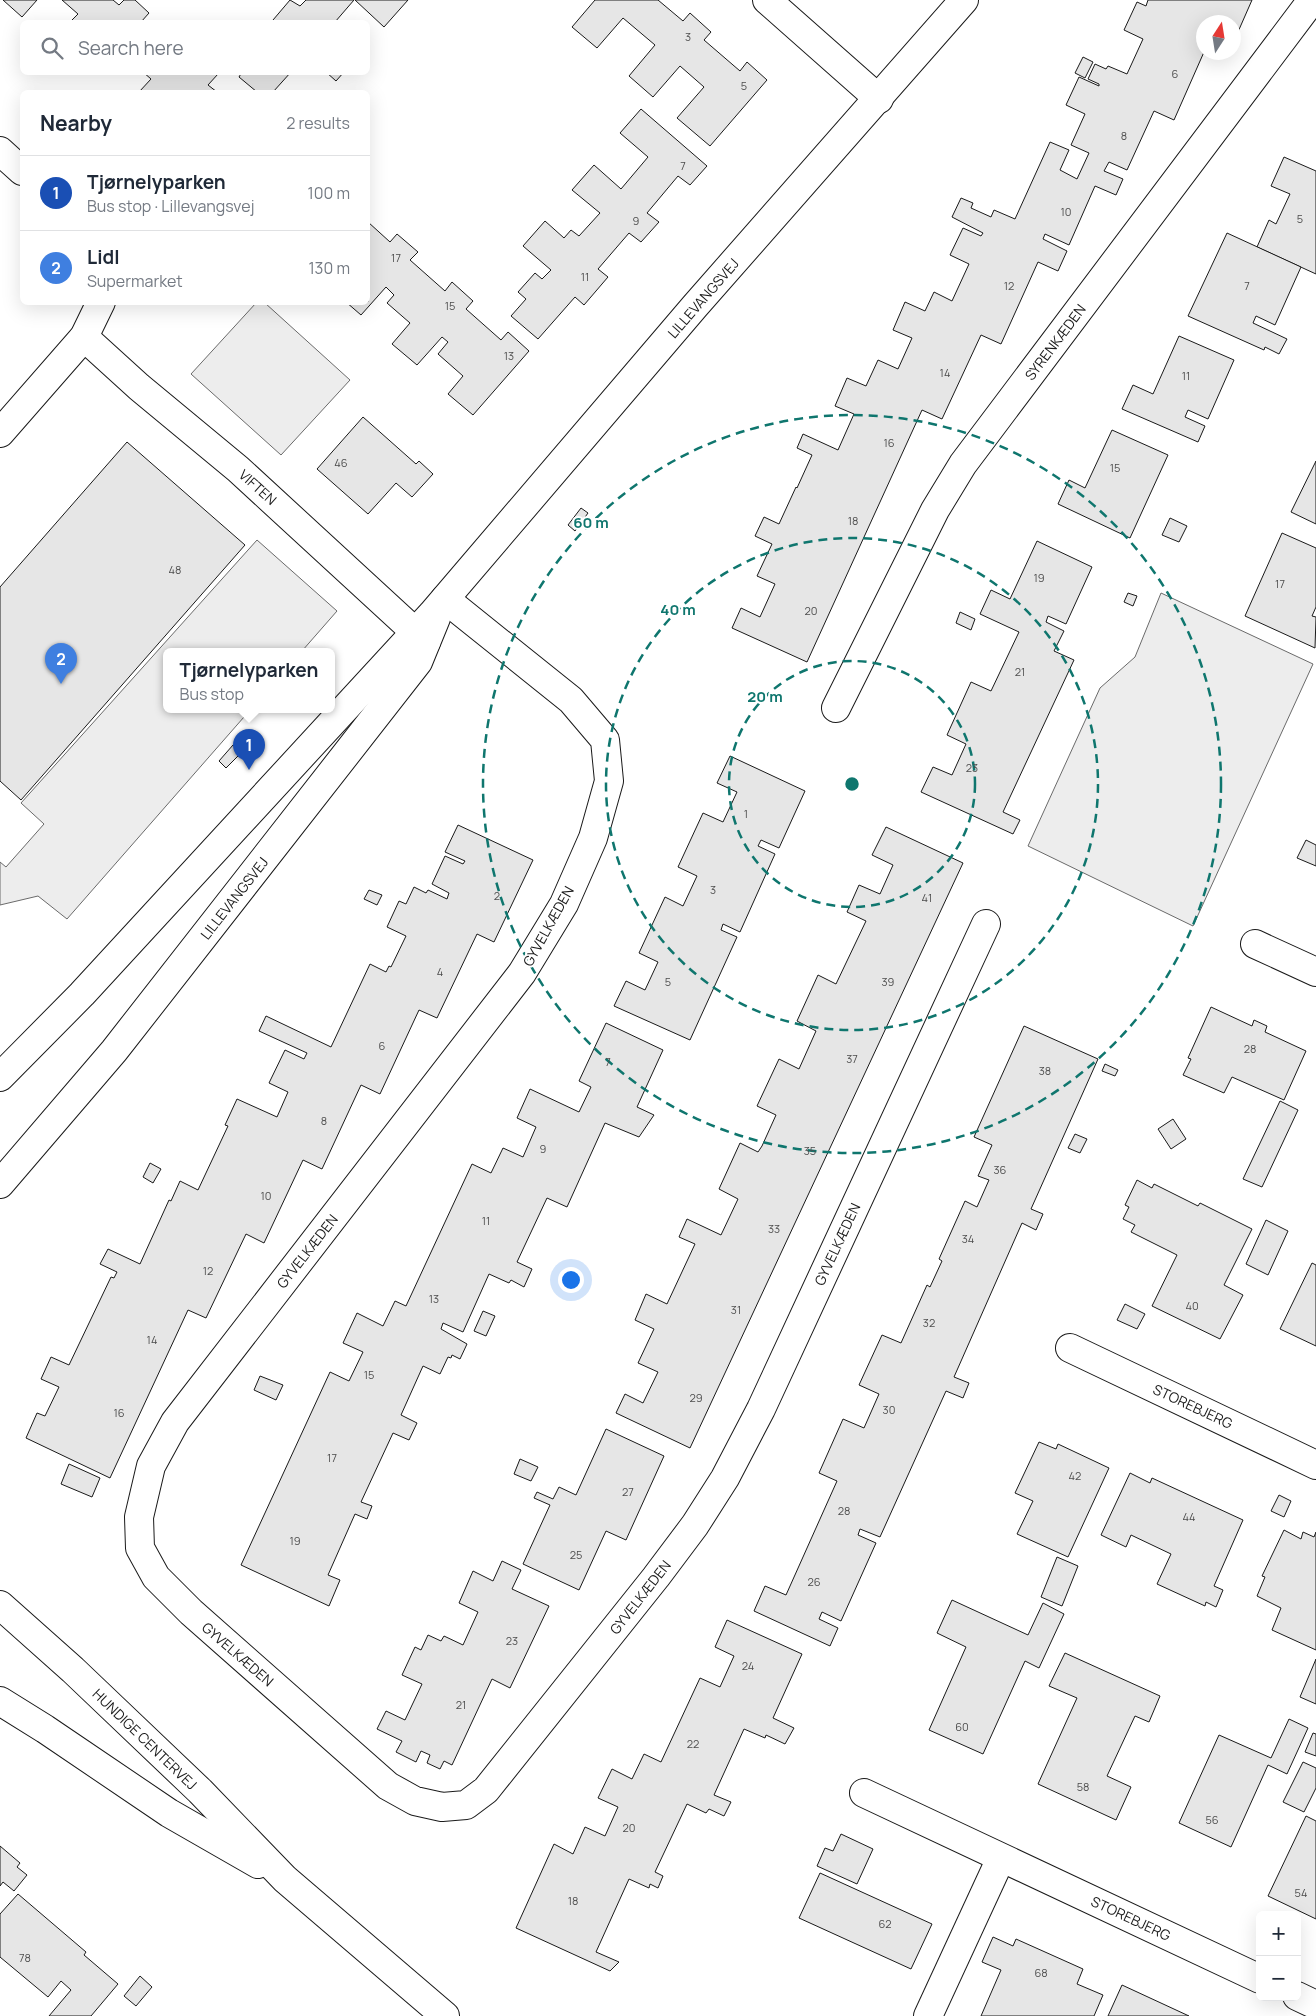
<!DOCTYPE html>
<html lang="en">
<head>
<meta charset="utf-8">
<style>
  :root { --surface:#fff; --page:#f6f6f7; --text:#1f2937; --muted:#747a83; --line:#e0e1e3; --accent:#c62828 }
  body { margin:0; font-family:Manrope,sans-serif; background:var(--page); color:var(--text) }
  .controls { position:absolute; right:15px; bottom:15px; display:grid; overflow:hidden; border-radius:8px; box-shadow:0 5px 20px #0002 }
  .controls button { width:45px; height:45px; display:grid; place-items:center; padding:0; border:0; border-bottom:1px solid var(--line); background:var(--surface); color:var(--text); font:25px sans-serif }
  .compass { position:absolute; left:1196px; top:15px; width:45px; height:45px; border-radius:50%; background:var(--surface); box-shadow:0 5px 20px #0002; rotate:12deg }
  .you { position:absolute; left:570px; top:1279px; width:18px; height:18px; margin:-12px; border:4px solid #fff; border-radius:50%; background:#1a73e8; box-shadow:0 0 0 8px #1a73e833 }
  .badge { display:grid; place-items:center; width:32px; height:32px; border-radius:50%; background:var(--accent); color:#fff; font-size:16px; font-weight:700 }
  .pin { position:absolute; translate:-50% -41px; filter:drop-shadow(0 1px 2px #0008) }
  .pin::after { content:''; position:absolute; top:26px; width:18px; height:15px; background:inherit; clip-path:polygon(0 0,100% 0,50% 100%) }
  .popup { position:absolute; left:163px; top:648px; width:172px; height:65px; box-sizing:border-box; display:grid; place-content:center; border-radius:8px; background:var(--surface); filter:drop-shadow(0 1px 4px #0005); font-size:16px; white-space:nowrap; color:var(--muted) }
  .popup b { font-size:19px; color:var(--text) }
  .popup::after { content:''; position:absolute; left:50%; top:100%; margin-left:-10px; border:10px solid transparent; border-top-color:var(--surface) }
  .list { margin:0; padding:0; list-style:none }
  h2 { display:flex; justify-content:space-between; align-items:center; height:65px; margin:0; padding:0 20px; font-size:21px }
  h2 small { font-size:16px; font-weight:400; color:var(--muted) }
  .list li { display:grid; grid-template-columns:32px 1fr auto; gap:15px; align-items:center; box-sizing:border-box; height:75px; padding:0 20px; border-top:1px solid var(--line) }
  .list b { display:block; font-size:19px; white-space:nowrap }
  .list p { margin:0; font-size:16px; white-space:nowrap; color:var(--muted) }
  .list em { font-size:16px; font-style:normal; color:var(--muted) }
  .icon { flex:none; width:28px; height:28px; fill:none; stroke:currentColor; stroke-width:2; stroke-linecap:round; stroke-linejoin:round }
  .map { position:relative; flex:none; width:1316px; height:2016px; overflow:hidden }
  .search { position:absolute; background:var(--surface); box-shadow:0 5px 20px #0002; left:20px; top:20px; width:350px; height:55px; display:flex; align-items:center; gap:12px; box-sizing:border-box; padding:0 18px; border-radius:8px; color:var(--muted); font-size:19px }
  .panel { position:absolute; background:var(--surface); box-shadow:0 5px 20px #0002; left:20px; top:90px; width:350px; height:215px; border-radius:8px }
  .map>svg:first-child { display:block }
  .built { fill:#ededed; stroke:#6a6a6a }
  .building { fill:#e6e6e6; stroke:#1a1a1a }
  .lines { fill:none; stroke-linecap:round; stroke-linejoin:round }
  .minor-casing { stroke:#1a1a1a; stroke-width:30 }
  .minor { stroke:#fff; stroke-width:28 }
  .ring { fill:none; stroke:#0f766e; stroke-width:2.5; stroke-dasharray:9 6 }
  .labels { text-anchor:middle; dominant-baseline:central; stroke-width:4; stroke-linejoin:round; paint-order:stroke }
  .number-label { font-size:11px; fill:#4d4d4d }
  .street-label { font-size:14px; fill:#1a1a1a; stroke:#fff }
  .centre { fill:#0f766e; stroke:#fff; stroke-width:2.5 }
  .ring-label { font-size:15px; text-anchor:middle; font-weight:bold; fill:#0f766e; stroke:#fff; stroke-width:4; stroke-linejoin:round; paint-order:stroke }
</style>
</head>
<body>
<div class="map">
<svg width="1316" height="2016" viewBox="0 0 1316 2016">
  <rect width="100%" height="100%" fill="#fff"/>
  <!-- built -->
  <g class="built">
    <polygon points="265,303 350,380 281,455 191,374 256,303"/>
    <polygon points="257,540 337,611 302,651 166,651 166,709 251,709 67,919 38,896 0,905 0,862 6,867 44,824 21,803"/>
    <polygon points="1161,593 1313,664 1193,926 1028,846 1100,688 1135,657"/>
  </g>
  <!-- building -->
  <g class="building">
    <polygon points="3,0 37,0 22,17"/>
    <polygon points="62,0 113,0 119,5 124,0 135,0 149,13 141,22 70,22 78,14"/>
    <polygon points="290,0 300,6 306,0 354,0 335,22 275,22 273,20"/>
    <polygon points="355,0 408,0 384,27"/>
    <polygon points="595,0 658,0 683,21 690,13 711,32 704,40 740,71 747,62 767,80 710,146 677,118 704,87 680,66 653,97 629,76 655,45 623,18 597,48 572,27"/>
    <polygon points="1148,0 1252,0 1234,41 1234,22 1204,22 1204,52 1174,120 1154,111 1127,170 1109,162 1104,171 1123,179 1116,195 1095,186 1069,245 1045,234 1043,239 1067,251 1058,271 1038,262 1001,344 981,335 942,419 922,410 807,662 732,628 741,608 760,617 775,584 757,576 772,544 755,536 764,517 779,524 796,487 797,488 812,455 797,448 803,434 838,450 854,414 835,406 847,378 866,386 878,360 898,369 912,338 893,330 905,302 925,311 934,292 952,301 969,264 950,255 963,228 981,236 983,233 952,217 961,198 973,203 971,208 991,217 994,210 1015,219 1050,142 1069,150 1060,170 1077,179 1089,153 1071,145 1085,114 1066,105 1079,77 1099,86 1099,84 1088,79 1095,64 1106,69 1108,66 1127,74 1143,39 1124,30 1137,2 1146,6"/>
    <polygon points="1083,57 1093,62 1085,78 1075,73"/>
    <polygon points="143,72 216,72 218,74 208,85 217,92 139,92 151,79"/>
    <polygon points="242,72 291,72 273,92 257,92 239,77"/>
    <polygon points="326,72 344,72 336,81"/>
    <polygon points="641,109 707,166 690,185 678,176 647,213 659,222 641,242 629,233 598,269 608,277 584,305 575,297 538,339 511,316 526,299 518,292 535,273 542,279 551,270 523,246 545,221 564,238 571,230 579,236 600,213 572,190 594,165 621,189 648,157 620,133"/>
    <polygon points="1284,157 1316,171 1316,274 1257,247 1269,220 1276,224 1290,194 1271,186"/>
    <polygon points="368,222 390,242 397,234 418,252 410,260 445,291 452,282 473,301 466,309 501,340 508,332 529,351 473,415 448,394 463,376 438,354 448,342 442,337 417,365 392,344 410,323 387,303 394,295 386,287 361,315 346,302 368,302"/>
    <polygon points="1227,233 1301,267 1275,325 1256,316 1253,323 1287,339 1279,354 1265,347 1264,350 1188,316"/>
    <polygon points="1179,336 1234,360 1208,419 1188,410 1185,417 1205,426 1198,442 1122,409 1133,385 1153,394"/>
    <polygon points="363,417 416,464 419,461 433,474 412,497 396,483 368,514 317,469"/>
    <polygon points="1112,430 1168,455 1130,538 1058,504 1069,480 1085,488"/>
    <polygon points="127,442 245,545 21,800 0,781 0,587"/>
    <polygon points="1316,461 1316,524 1291,512"/>
    <polygon points="581,508 588,513 575,531 568,525"/>
    <polygon points="1170,518 1187,526 1179,542 1162,535"/>
    <polygon points="1282,533 1316,548 1316,607 1312,616 1316,617 1315,648 1245,616"/>
    <polygon points="1037,541 1092,567 1066,624 1048,616 1046,622 1064,631 1054,651 1074,660 1003,812 1020,820 1013,834 921,792 933,767 952,775 966,744 947,735 971,682 991,691 1019,632 980,614 991,590 1010,599"/>
    <polygon points="1128,593 1137,596 1133,606 1124,602"/>
    <polygon points="960,612 975,619 971,630 956,623"/>
    <polygon points="233,745 241,753 226,768 219,761"/>
    <polygon points="730,756 805,791 779,848 761,840 758,846 775,854 740,932 723,924 721,930 737,937 690,1040 614,1006 626,981 645,990 658,962 639,953 665,897 683,906 697,876 678,867 703,813 723,822 737,792 717,783"/>
    <polygon points="458,825 533,860 494,942 477,934 437,1018 419,1010 380,1094 361,1085 322,1169 303,1160 264,1243 246,1234 206,1318 188,1310 110,1478 26,1438 37,1413 45,1416 59,1387 41,1379 51,1357 69,1365 111,1277 114,1278 117,1272 100,1264 108,1249 140,1264 169,1200 171,1201 180,1181 198,1190 228,1126 225,1125 237,1099 277,1117 288,1092 269,1083 285,1050 304,1059 307,1053 259,1031 266,1016 331,1047 370,964 386,972 389,966 391,967 406,936 387,927 399,901 406,904 414,887 426,893 428,890 447,899 449,893 432,884 445,856 463,864 465,861 445,852"/>
    <polygon points="886,827 963,863 690,1448 616,1413 625,1394 643,1403 658,1372 638,1363 654,1329 635,1320 646,1294 667,1304 695,1244 679,1237 687,1219 721,1235 738,1199 719,1189 740,1143 758,1152 762,1146 776,1115 757,1106 779,1059 799,1069 816,1031 797,1021 818,975 836,984 866,921 847,912 859,885 880,894 893,865 872,855"/>
    <polygon points="1306,840 1316,845 1316,866 1297,858"/>
    <polygon points="369,890 382,895 377,905 364,899"/>
    <polygon points="1211,1007 1252,1026 1254,1020 1267,1026 1265,1032 1306,1051 1284,1100 1232,1077 1224,1093 1183,1075 1191,1059 1188,1058"/>
    <polygon points="606,1023 663,1050 637,1107 654,1115 639,1137 605,1123 567,1207 547,1198 517,1262 532,1269 524,1287 511,1280 509,1283 489,1274 463,1332 443,1323 441,1329 467,1344 460,1359 452,1355 451,1358 448,1357 440,1374 423,1366 401,1415 417,1423 409,1440 393,1433 361,1502 372,1506 367,1519 355,1514 328,1575 340,1580 329,1606 241,1565 330,1372 349,1381 363,1352 343,1343 357,1313 383,1326 395,1301 406,1306 472,1164 491,1173 503,1148 523,1157 536,1127 517,1118 530,1089 579,1112 591,1087 579,1081"/>
    <polygon points="1024,1026 1098,1059 1031,1209 1043,1214 1036,1230 1022,1223 954,1377 969,1383 963,1398 946,1391 880,1537 860,1529 858,1535 876,1543 841,1621 822,1612 819,1619 838,1628 830,1646 754,1611 765,1586 786,1595 837,1481 819,1473 843,1419 864,1428 879,1394 859,1385 882,1335 901,1343 927,1285 930,1287 942,1261 939,1259 965,1201 977,1207 989,1180 978,1176 992,1145 974,1137"/>
    <polygon points="1105,1064 1118,1070 1115,1076 1102,1071"/>
    <polygon points="1280,1101 1298,1110 1262,1187 1243,1179"/>
    <polygon points="1173,1119 1186,1139 1171,1149 1158,1129"/>
    <polygon points="1075,1134 1087,1139 1080,1153 1068,1148"/>
    <polygon points="150,1163 161,1169 153,1183 143,1177"/>
    <polygon points="1137,1180 1152,1188 1154,1184 1198,1206 1200,1203 1252,1229 1224,1285 1243,1295 1220,1339 1152,1306 1177,1255 1131,1232 1135,1225 1123,1219 1129,1207 1125,1205"/>
    <polygon points="1266,1220 1288,1231 1268,1275 1246,1264"/>
    <polygon points="1312,1263 1316,1265 1316,1346 1280,1329"/>
    <polygon points="1125,1304 1145,1314 1137,1329 1117,1320"/>
    <polygon points="483,1311 495,1316 486,1336 474,1331"/>
    <polygon points="260,1376 283,1385 276,1400 254,1390"/>
    <polygon points="606,1429 664,1456 626,1540 606,1531 579,1590 523,1564 550,1505 534,1498 537,1492 553,1499 559,1487 576,1495"/>
    <polygon points="1039,1442 1056,1449 1058,1444 1109,1468 1068,1557 1017,1534 1033,1501 1015,1493"/>
    <polygon points="520,1459 538,1467 531,1481 514,1474"/>
    <polygon points="69,1464 100,1478 92,1497 61,1484"/>
    <polygon points="1130,1473 1150,1483 1152,1478 1243,1520 1214,1586 1223,1590 1216,1607 1206,1602 1205,1606 1157,1584 1171,1554 1131,1535 1126,1547 1101,1535"/>
    <polygon points="1279,1495 1291,1501 1284,1517 1271,1511"/>
    <polygon points="1284,1530 1301,1539 1303,1532 1314,1537 1316,1532 1316,1650 1272,1630 1281,1608 1257,1596 1265,1577 1262,1576"/>
    <polygon points="1057,1557 1078,1566 1062,1606 1041,1597"/>
    <polygon points="502,1561 521,1570 512,1589 549,1606 510,1688 492,1679 452,1765 444,1761 440,1769 427,1763 430,1755 421,1751 416,1762 396,1752 402,1741 377,1729 386,1711 405,1720 422,1684 402,1675 415,1647 421,1650 428,1635 441,1641 444,1636 463,1645 478,1612 459,1603 473,1571 493,1581"/>
    <polygon points="952,1600 1028,1635 1043,1603 1064,1614 1039,1668 1025,1661 983,1754 929,1730 966,1647 937,1633"/>
    <polygon points="727,1620 802,1654 773,1718 794,1728 785,1744 766,1735 765,1738 744,1729 714,1795 731,1802 724,1816 709,1809 706,1813 687,1804 655,1872 663,1876 658,1888 650,1884 649,1888 629,1879 596,1952 619,1962 610,1971 516,1928 554,1844 573,1854 585,1827 605,1836 618,1807 598,1798 612,1769 632,1779 644,1754 661,1762 700,1678 720,1687 734,1656 715,1647"/>
    <polygon points="1065,1653 1160,1696 1149,1722 1135,1716 1107,1776 1131,1787 1116,1820 1038,1784 1077,1698 1049,1686"/>
    <polygon points="1316,1659 1316,1704 1300,1697"/>
    <polygon points="1289,1719 1308,1728 1287,1774 1268,1765 1231,1847 1179,1823 1219,1735 1271,1758"/>
    <polygon points="1313,1733 1316,1734 1316,1756 1305,1752"/>
    <polygon points="1303,1762 1316,1768 1316,1788 1304,1812 1283,1802"/>
    <polygon points="1306,1816 1316,1821 1316,1919 1268,1896"/>
    <polygon points="841,1834 873,1849 857,1884 817,1866 825,1848 833,1851"/>
    <polygon points="0,1846 20,1863 17,1867 27,1875 14,1891 3,1882 0,1886"/>
    <polygon points="820,1873 932,1924 911,1969 799,1918"/>
    <polygon points="18,1894 86,1952 84,1955 118,1984 91,2016 49,2016 71,1990 61,1981 48,1997 0,1957 0,1914"/>
    <polygon points="993,1937 1013,1946 1016,1939 1083,1969 1077,1984 1103,1995 1094,2016 981,2016 1001,1970 982,1962"/>
    <polygon points="140,1976 152,1987 136,2006 124,1996"/>
    <polygon points="1122,1985 1189,2016 1108,2016"/>
  </g>
  <g class="lines">
    <defs>
      <g id="minor">
        <polyline points="767,0 879,99"/>
        <polyline points="0,151 22,171"/>
        <polyline points="84,337 139,387 238,469 426,642"/>
        <polyline points="0,433 84,337 101,302"/>
        <polyline points="445,599 571,700 605,740 609,781 593,838 564,904 522,973 175,1422 151,1466 139,1517 140,1548 156,1577 191,1612 388,1786 415,1801 442,1807 466,1805 486,1790 656,1577 695,1525 725,1478 761,1409 986,924"/>
        <polyline points="836,708 935,510 963,464 1312,0"/>
        <polyline points="1255,944 1316,972"/>
        <polyline points="0,1077 82,994 432,614 695,306 964,0"/>
        <polyline points="0,1184 114,1051 418,662 436,618"/>
        <polyline points="1070,1348 1316,1465"/>
        <polyline points="0,1605 73,1670 200,1791 285,1879 445,2016"/>
        <polyline points="0,1701 45,1729 169,1813 258,1864"/>
        <polyline points="864,1793 1260,1979"/>
        <polyline points="1297,1996 1316,2005"/>
        <polyline points="928,2016 1001,1858"/>
      </g>
    </defs>
    <!-- minor casing -->
    <use href="#minor" class="minor-casing"/>
    <!-- minor -->
    <use href="#minor" class="minor"/>
  </g>
  <!-- distance rings -->
  <g class="ring">
    <circle cx="852" cy="784" r="123"/>
    <circle cx="852" cy="784" r="246"/>
    <circle cx="852" cy="784" r="369"/>
  </g>
  <g class="labels">
    <!-- number labels -->
    <g class="number-label">
      <text x="688" y="36">3</text>
      <text x="1175" y="73">6</text>
      <text x="744" y="85">5</text>
      <text x="1124" y="135">8</text>
      <text x="683" y="165">7</text>
      <text x="1066" y="211">10</text>
      <text x="1300" y="218">5</text>
      <text x="636" y="220">9</text>
      <text x="396" y="257">17</text>
      <text x="585" y="276">11</text>
      <text x="1009" y="285">12</text>
      <text x="1247" y="285">7</text>
      <text x="450" y="305">15</text>
      <text x="509" y="355">13</text>
      <text x="945" y="372">14</text>
      <text x="1186" y="375">11</text>
      <text x="889" y="442">16</text>
      <text x="341" y="462">46</text>
      <text x="1115" y="467">15</text>
      <text x="853" y="520">18</text>
      <text x="175" y="569">48</text>
      <text x="1039" y="577">19</text>
      <text x="1280" y="583">17</text>
      <text x="811" y="610">20</text>
      <text x="1020" y="671">21</text>
      <text x="972" y="767">23</text>
      <text x="746" y="813">1</text>
      <text x="713" y="889">3</text>
      <text x="497" y="895">2</text>
      <text x="927" y="897">41</text>
      <text x="440" y="971">4</text>
      <text x="668" y="981">5</text>
      <text x="888" y="981">39</text>
      <text x="382" y="1045">6</text>
      <text x="1250" y="1048">28</text>
      <text x="852" y="1058">37</text>
      <text x="608" y="1061">7</text>
      <text x="1045" y="1070">38</text>
      <text x="324" y="1120">8</text>
      <text x="543" y="1148">9</text>
      <text x="810" y="1150">35</text>
      <text x="1000" y="1169">36</text>
      <text x="266" y="1195">10</text>
      <text x="486" y="1220">11</text>
      <text x="774" y="1228">33</text>
      <text x="968" y="1238">34</text>
      <text x="208" y="1270">12</text>
      <text x="434" y="1298">13</text>
      <text x="1192" y="1305">40</text>
      <text x="736" y="1309">31</text>
      <text x="929" y="1322">32</text>
      <text x="152" y="1339">14</text>
      <text x="369" y="1374">15</text>
      <text x="696" y="1397">29</text>
      <text x="889" y="1409">30</text>
      <text x="119" y="1412">16</text>
      <text x="332" y="1457">17</text>
      <text x="1075" y="1475">42</text>
      <text x="628" y="1491">27</text>
      <text x="844" y="1510">28</text>
      <text x="1189" y="1516">44</text>
      <text x="295" y="1540">19</text>
      <text x="576" y="1554">25</text>
      <text x="814" y="1581">26</text>
      <text x="512" y="1640">23</text>
      <text x="748" y="1665">24</text>
      <text x="461" y="1704">21</text>
      <text x="962" y="1726">60</text>
      <text x="693" y="1743">22</text>
      <text x="1083" y="1786">58</text>
      <text x="1212" y="1819">56</text>
      <text x="629" y="1827">20</text>
      <text x="1301" y="1892">54</text>
      <text x="573" y="1900">18</text>
      <text x="885" y="1923">62</text>
      <text x="25" y="1957">78</text>
      <text x="1041" y="1972">68</text>
    </g>
    <!-- street labels -->
    <g class="street-label">
      <text transform="translate(703 298) rotate(-49)">LILLEVANGSVEJ</text>
      <text transform="translate(1055 342) rotate(-53)">SYRENKÆDEN</text>
      <text transform="translate(258 487) rotate(42)">VIFTEN</text>
      <text transform="translate(234 898) rotate(-52)">LILLEVANGSVEJ</text>
      <text transform="translate(548 926) rotate(-61)">GYVELKÆDEN</text>
      <text transform="translate(837 1244) rotate(-65)">GYVELKÆDEN</text>
      <text transform="translate(307 1251) rotate(-52)">GYVELKÆDEN</text>
      <text transform="translate(1193 1406) rotate(25)">STOREBJERG</text>
      <text transform="translate(640 1597) rotate(-52)">GYVELKÆDEN</text>
      <text transform="translate(238 1654) rotate(41)">GYVELKÆDEN</text>
      <text transform="translate(145 1739) rotate(44)">HUNDIGE CENTERVEJ</text>
      <text transform="translate(1131 1918) rotate(25)">STOREBJERG</text>
    </g>
  </g>
  <circle cx="852" cy="784" r="8" class="centre"/>
  <g class="ring-label">
    <text x="591" y="528">60 m</text>
    <text x="678" y="615">40 m</text>
    <text x="765" y="702">20 m</text>
  </g>
</svg>
<div class="controls">
<button>+</button>
<button>−</button>
</div>
<svg class="compass" viewBox="-18 -18 36 36"><path d="M0-13l5 13h-10z" fill="#e53935"/><path d="M0 13l5-13h-10z" fill="#747a83"/></svg>
<div class="you"></div>
<div class="pin badge" style="left:249px;top:770px;background:#1a4fb4">1</div>
<div class="popup"><b>Tjørnelyparken</b>Bus stop</div>
<div class="pin badge" style="left:61px;top:684px;background:#3f7fe0">2</div>
<div class="search"><svg class="icon" aria-label="search" viewBox="0 0 24 24"><circle cx="10" cy="10" r="6"/><path d="M15 15l6 6"/></svg>Search here</div>
<section class="panel">
<h2>Nearby<small>2 results</small></h2>
<ul class="list">
<li><span class="badge" style="background:#1a4fb4">1</span><div><b>Tjørnelyparken</b><p>Bus stop · Lillevangsvej</p></div><em>100 m</em></li>
<li><span class="badge" style="background:#3f7fe0">2</span><div><b>Lidl</b><p>Supermarket</p></div><em>130 m</em></li>
</ul>
</section>
</div>
</body>
</html>
